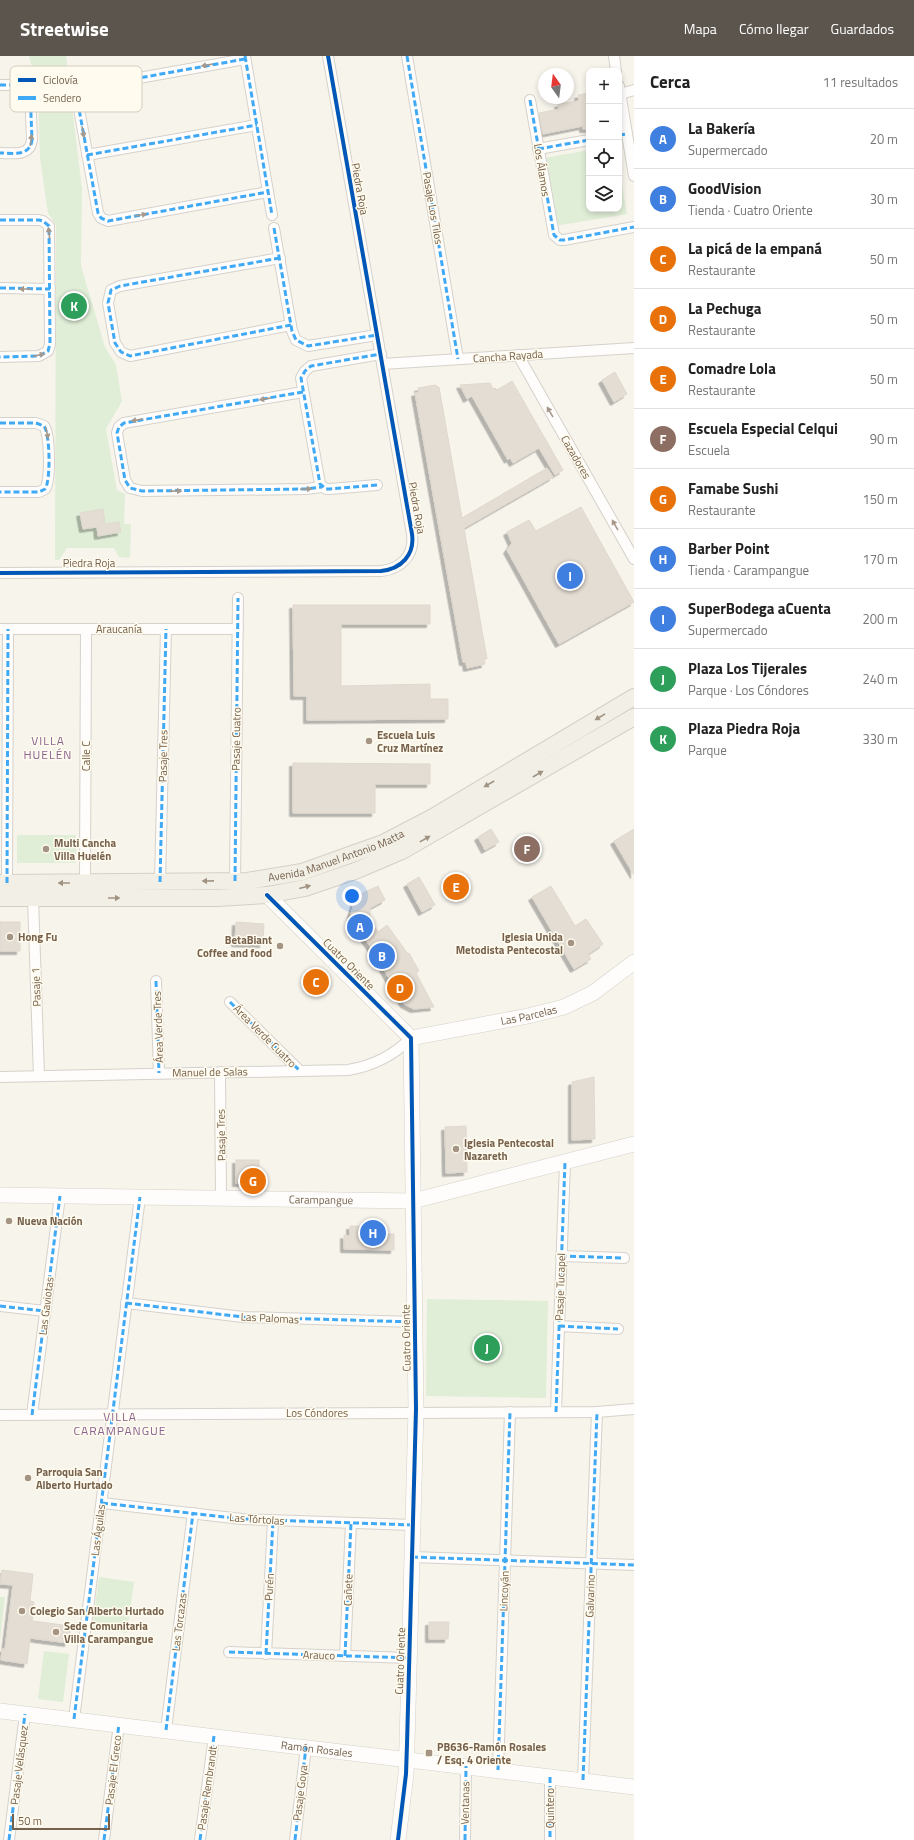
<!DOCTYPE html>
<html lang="es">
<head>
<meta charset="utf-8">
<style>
  :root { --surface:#fff; --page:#f6f6f6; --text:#222; --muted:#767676; --line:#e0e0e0; --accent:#5c554e }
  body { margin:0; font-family:"Titillium Web",sans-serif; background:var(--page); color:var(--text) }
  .controls { position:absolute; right:12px; top:12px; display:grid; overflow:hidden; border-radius:8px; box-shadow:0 2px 6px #0003 }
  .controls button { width:36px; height:36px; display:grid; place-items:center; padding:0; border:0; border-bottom:1px solid var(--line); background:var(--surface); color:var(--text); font:20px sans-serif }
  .compass { position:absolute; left:538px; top:12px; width:36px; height:36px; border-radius:50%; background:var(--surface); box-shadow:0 2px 6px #0003; rotate:346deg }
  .scale { position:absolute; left:12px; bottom:10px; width:98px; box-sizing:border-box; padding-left:4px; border:2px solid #76614c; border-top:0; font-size:11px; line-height:14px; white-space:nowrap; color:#76614c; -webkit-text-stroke:3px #fffbee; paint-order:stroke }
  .you { position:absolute; left:352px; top:840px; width:14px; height:14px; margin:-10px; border:3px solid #fff; border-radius:50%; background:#1a73e8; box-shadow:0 0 0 6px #1a73e833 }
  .badge { display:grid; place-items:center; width:26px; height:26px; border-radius:50%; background:var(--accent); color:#fff; font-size:13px; font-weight:700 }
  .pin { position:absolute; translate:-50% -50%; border:2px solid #fff; box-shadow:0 1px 4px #0006 }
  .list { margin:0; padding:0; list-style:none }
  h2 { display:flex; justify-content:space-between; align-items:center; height:52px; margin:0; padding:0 16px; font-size:17px }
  h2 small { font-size:13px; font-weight:400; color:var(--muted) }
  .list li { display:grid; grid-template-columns:26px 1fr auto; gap:12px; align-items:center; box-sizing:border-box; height:60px; padding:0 16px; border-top:1px solid var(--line) }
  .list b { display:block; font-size:15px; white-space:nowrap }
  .list p { margin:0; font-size:13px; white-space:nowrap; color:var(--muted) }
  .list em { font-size:13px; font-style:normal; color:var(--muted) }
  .icon { flex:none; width:22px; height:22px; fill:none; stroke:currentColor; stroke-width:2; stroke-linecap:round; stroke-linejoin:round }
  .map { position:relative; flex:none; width:634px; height:1784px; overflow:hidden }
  header { display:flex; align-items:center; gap:24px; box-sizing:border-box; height:56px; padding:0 20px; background:var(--accent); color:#fff }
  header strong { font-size:19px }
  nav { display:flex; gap:22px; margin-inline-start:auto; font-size:14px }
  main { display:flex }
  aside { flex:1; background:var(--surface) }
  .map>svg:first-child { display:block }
  .green { fill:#e0eed7 }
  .building { fill:#e4ddd3; stroke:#e0d8ce; filter:url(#shadow) }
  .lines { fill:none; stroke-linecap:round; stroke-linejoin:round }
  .street-casing { stroke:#d6d1ca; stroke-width:12 }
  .secondary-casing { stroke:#d5d0c7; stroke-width:16 }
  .primary-casing { stroke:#d6cfc6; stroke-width:18 }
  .street { stroke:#fefdfc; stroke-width:10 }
  .secondary { stroke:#fefdfc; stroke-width:15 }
  .primary { stroke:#f2f0e6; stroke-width:16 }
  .quiet { stroke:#3fa9f5; stroke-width:3; stroke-dasharray:6 3; stroke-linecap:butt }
  .cycleway-casing { stroke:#fffbee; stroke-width:6 }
  .cycleway { stroke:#0057b8; stroke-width:4 }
  .oneway { fill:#a6988a }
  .oneway2 { fill:#a19382 }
  .poi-dot { fill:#a39484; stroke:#fffbee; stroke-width:1.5 }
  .labels { text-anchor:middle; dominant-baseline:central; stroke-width:3; stroke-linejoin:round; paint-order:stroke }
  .street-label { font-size:11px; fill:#76614c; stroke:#fffbee }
  .poi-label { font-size:11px; font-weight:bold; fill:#76614c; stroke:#fffbee; text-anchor:start }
  .neighbourhood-label { font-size:12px; letter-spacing:1px; fill:#8a6392; stroke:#fffbee }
  .key { fill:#fffbee; stroke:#d6cdbd; stroke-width:1 }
  .key-label { font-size:11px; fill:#76614c }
</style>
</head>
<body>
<header>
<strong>Streetwise</strong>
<nav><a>Mapa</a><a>Cómo llegar</a><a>Guardados</a></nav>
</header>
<main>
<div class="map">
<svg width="634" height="1784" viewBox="0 0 634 1784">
  <defs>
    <filter id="shadow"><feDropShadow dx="-3.5" dy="3.5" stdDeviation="0" flood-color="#0004"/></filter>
  </defs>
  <rect width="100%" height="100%" fill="#f7f4ec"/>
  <!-- green -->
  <g class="green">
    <polygon points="29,0 66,0 82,133 81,210 105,291 116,309 122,345 106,373 117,434 125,438 124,468 131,468 130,502 119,501 114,492 67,492 59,504 55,504 56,169 48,157 40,102 38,34"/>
    <polygon points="589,94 589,153 619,153 619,112 627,158 555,170 544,102"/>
    <rect x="17" y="779" width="59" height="28"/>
    <polygon points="427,1243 548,1245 546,1342 426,1340"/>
    <polygon points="99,1521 134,1526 127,1577 92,1572"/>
    <polygon points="0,1541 5,1541 0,1585"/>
    <polygon points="44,1595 69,1598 63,1646 38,1643"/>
  </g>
  <!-- building -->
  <g class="building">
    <polygon points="589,37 589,73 583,73 583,70 543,78 539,57 559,53 558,48 579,45 578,39"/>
    <polygon points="615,316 627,338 614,346 602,324"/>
    <polygon points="512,325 563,414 555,419 539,392 513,407 510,402 508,404 472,340 467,343 460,329 490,327 493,333 495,332 497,334"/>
    <polygon points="436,329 437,331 439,331 462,462 547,412 553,421 464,472 487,603 484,603 485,608 467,612 466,606 463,606 415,337 419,336 418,332"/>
    <polygon points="581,451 634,546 559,588 507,494 512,487 507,476 529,464 536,475"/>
    <polygon points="103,453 105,468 119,466 121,476 98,480 97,471 83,473 80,457"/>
    <polygon points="293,549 430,549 430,568 341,568 341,630 430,628 430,643 448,643 448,663 307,664 307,640 294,640"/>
    <polygon points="293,707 430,708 430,728 375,728 375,757 293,757"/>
    <polygon points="491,773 499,786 485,794 478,781"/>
    <polygon points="634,773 634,819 614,785"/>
    <polygon points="419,821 435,849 422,856 407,828"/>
    <polygon points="378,830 385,844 370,852 370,864 378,876 387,869 408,898 409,897 419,915 416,917 434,951 414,953 404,948 383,912 385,911 350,862 356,840"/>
    <polygon points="551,830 575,870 586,863 603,888 588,898 591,903 574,913 532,841"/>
    <rect x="0" y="866" width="20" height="29"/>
    <polygon points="236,866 264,868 263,888 235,887"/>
    <polygon points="594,1021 595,1083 572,1084 572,1026"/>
    <polygon points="466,1070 467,1116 446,1117 445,1071"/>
    <rect x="236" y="1104" width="23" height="23"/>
    <polygon points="350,1170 380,1171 379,1178 394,1178 394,1194 344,1193 344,1179 350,1180"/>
    <polygon points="2,1514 33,1518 30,1545 34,1546 32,1565 71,1570 68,1587 30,1582 27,1608 1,1604 2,1593 5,1593 13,1529 0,1528"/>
    <polygon points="429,1566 449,1566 448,1583 429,1583"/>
  </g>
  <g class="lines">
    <defs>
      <g id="street">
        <polyline points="245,0 272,159"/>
        <polyline points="407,0 458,303"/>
        <polyline points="614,0 616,15"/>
        <polyline points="245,3 83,32 77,42 98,157 101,162 108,165 268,136"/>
        <path d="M0,29H25L30,34L32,84C30,101 12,97 0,97"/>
        <polyline points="619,30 634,120"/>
        <polyline points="620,38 634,34"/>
        <polyline points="530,44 554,179 560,184 564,184 634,171"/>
        <polyline points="538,93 589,84"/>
        <polyline points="87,99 257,69"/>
        <polyline points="0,164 39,164 43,165 49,170 50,288 48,295 39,300 0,301"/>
        <polyline points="274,172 292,275 296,284 308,290 377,279"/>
        <polyline points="280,202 120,230 111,234 108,247 115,287 121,296 130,300 291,269"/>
        <polyline points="0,232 50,233"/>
        <polyline points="518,299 634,503"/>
        <polyline points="382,308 634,292"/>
        <polyline points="303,336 124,367 119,371 117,377 125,424 130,432 142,435 306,433 322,431"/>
        <path d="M0,367H36L44,370C50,377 51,425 45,433L39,436H0"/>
        <polyline points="377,429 330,433 326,433 320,428 301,322 305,315 311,310 381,298"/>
        <path d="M0,517L381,515C401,513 415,499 412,478L328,0"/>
        <polyline points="0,573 238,573"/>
        <polyline points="235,825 238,542"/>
        <polyline points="160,826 166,573"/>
        <polyline points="7,827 8,573"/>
        <polyline points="85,827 86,573"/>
        <polyline points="33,842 39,1020"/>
        <polyline points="156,925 159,1017"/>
        <polyline points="230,946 299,1014"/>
        <polyline points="220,1016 221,1142"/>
        <path d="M0,1021L348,1014C373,1010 393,1000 411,982"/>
        <polyline points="561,1200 624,1202"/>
        <polyline points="126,1247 243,1261 415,1266"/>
        <polyline points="0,1250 45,1255"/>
        <polyline points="559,1270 618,1273"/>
        <polyline points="556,1356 565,1106"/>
        <polyline points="0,1359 597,1356 634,1353"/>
        <polyline points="32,1359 60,1140"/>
        <polyline points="102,1447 242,1463 413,1469"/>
        <polyline points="412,1501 634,1509"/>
        <polyline points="229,1596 410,1602"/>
        <polyline points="266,1598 273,1465"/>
        <polyline points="345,1600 351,1467"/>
        <polyline points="74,1663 140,1141"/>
        <polyline points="166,1674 193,1457"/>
        <polyline points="498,1714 510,1356"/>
        <polyline points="550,1721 550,1784"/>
        <polyline points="583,1724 597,1356"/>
        <polyline points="9,1784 25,1658"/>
        <polyline points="104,1784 119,1668"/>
        <polyline points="200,1784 214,1680"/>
        <polyline points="295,1784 306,1691"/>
        <polyline points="465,1784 466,1710"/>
      </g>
      <g id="secondary">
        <polyline points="267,839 411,982 416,1353 407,1688 406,1718 398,1784"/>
        <path id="s1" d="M411,982L528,960L564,951L593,937L634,906"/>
        <path id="s2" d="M0,1139L413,1145L634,1088"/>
        <path id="s3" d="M0,1655L634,1731"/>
      </g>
      <g id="primary">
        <path id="s4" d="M0,827L247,825L302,816L383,787L433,761L634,641"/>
        <polyline points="0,842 217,842 267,839 305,832 355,815 402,795 634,661"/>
      </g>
    </defs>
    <!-- street casing -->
    <use href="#street" class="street-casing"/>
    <!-- secondary casing -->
    <use href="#secondary" class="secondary-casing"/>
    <!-- primary casing -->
    <use href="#primary" class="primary-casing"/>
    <!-- street -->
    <use href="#street" class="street"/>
    <!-- secondary -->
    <use href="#secondary" class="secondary"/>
    <!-- primary -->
    <use href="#primary" class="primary"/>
    <!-- quiet -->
    <g class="quiet">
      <polyline points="245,0 272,159"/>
      <polyline points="407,0 458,303"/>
      <polyline points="245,3 83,32 77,42 98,157 101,162 108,165 268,136"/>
      <path d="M0,29H25L30,34L32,84C30,101 12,97 0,97"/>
      <polyline points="530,44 554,179 560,184 564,184 634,171"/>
      <polyline points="619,79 627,78"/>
      <polyline points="538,93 589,84"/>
      <polyline points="87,99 257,69"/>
      <polyline points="0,164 39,164 43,165 49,170 50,288 48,295 39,300 0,301"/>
      <polyline points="274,172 292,275 296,284 308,290 377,279"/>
      <polyline points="280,202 120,230 111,234 108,247 115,287 121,296 130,300 291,269"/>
      <polyline points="0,232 50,233"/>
      <polyline points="303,336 124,367 119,371 117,377 125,424 130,432 142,435 306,433 322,431"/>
      <path d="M0,367H36L44,370C50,377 51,425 45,433L39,436H0"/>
      <polyline points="377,429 330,433 326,433 320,428 301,322 305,315 311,310 381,298"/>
      <polyline points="235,825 238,542"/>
      <polyline points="160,826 166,573"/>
      <polyline points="7,827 8,573"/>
      <polyline points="156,925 159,1017"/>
      <polyline points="230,946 299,1014"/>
      <polyline points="561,1200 624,1202"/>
      <polyline points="126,1247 243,1261 415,1266"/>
      <polyline points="0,1250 45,1255"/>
      <polyline points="559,1270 618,1273"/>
      <polyline points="556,1356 565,1106"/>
      <polyline points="32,1359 60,1140"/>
      <polyline points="102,1447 242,1463 413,1469"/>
      <polyline points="412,1501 634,1509"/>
      <polyline points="229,1596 410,1602"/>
      <polyline points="266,1598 273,1465"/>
      <polyline points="345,1600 351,1467"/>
      <polyline points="74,1663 140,1141"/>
      <polyline points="166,1674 193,1457"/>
      <polyline points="498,1714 510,1356"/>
      <polyline points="550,1721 550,1784"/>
      <polyline points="583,1724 597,1356"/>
      <polyline points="9,1784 25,1658"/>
      <polyline points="104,1784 119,1668"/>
      <polyline points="200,1784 214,1680"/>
      <polyline points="295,1784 306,1691"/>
      <polyline points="465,1784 466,1710"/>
    </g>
    <defs>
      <g id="cycleway">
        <path d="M0,517L381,515C401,513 415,499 412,478L328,0"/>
        <polyline points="267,839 411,982 416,1353 407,1688 406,1718 398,1784"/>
      </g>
    </defs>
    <!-- cycleway casing -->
    <use href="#cycleway" class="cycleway-casing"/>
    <!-- cycleway -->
    <use href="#cycleway" class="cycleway"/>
  </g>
  <!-- one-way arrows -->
  <defs><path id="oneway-solid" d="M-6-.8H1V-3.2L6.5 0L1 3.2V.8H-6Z"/></defs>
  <g class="oneway">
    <use href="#oneway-solid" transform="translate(207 9) rotate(170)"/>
    <use href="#oneway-solid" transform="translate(83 76) rotate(80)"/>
    <use href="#oneway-solid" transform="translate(31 84) rotate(-82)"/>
    <use href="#oneway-solid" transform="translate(141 159) rotate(-10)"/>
    <use href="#oneway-solid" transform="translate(49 177) rotate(-97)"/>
    <use href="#oneway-solid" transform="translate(25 233) rotate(-180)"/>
    <use href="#oneway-solid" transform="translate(39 299) rotate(-13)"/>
    <use href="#oneway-solid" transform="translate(265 343) rotate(171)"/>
    <use href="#oneway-solid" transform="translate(550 356) rotate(-120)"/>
    <use href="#oneway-solid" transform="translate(137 364) rotate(171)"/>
    <use href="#oneway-solid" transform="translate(47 377) rotate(76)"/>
    <use href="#oneway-solid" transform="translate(306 433) rotate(-2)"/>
    <use href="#oneway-solid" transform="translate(176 435) rotate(-1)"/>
    <use href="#oneway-solid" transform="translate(615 469) rotate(-120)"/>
  </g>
  <g class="oneway2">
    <use href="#oneway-solid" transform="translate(600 661) rotate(149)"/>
    <use href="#oneway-solid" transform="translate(538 718) rotate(-30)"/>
    <use href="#oneway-solid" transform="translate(489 728) rotate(150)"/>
    <use href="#oneway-solid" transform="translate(425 783) rotate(-29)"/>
    <use href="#oneway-solid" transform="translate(208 825) rotate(179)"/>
    <use href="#oneway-solid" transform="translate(64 827) rotate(180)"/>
    <use href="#oneway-solid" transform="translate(305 831) rotate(-15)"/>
    <use href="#oneway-solid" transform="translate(114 842)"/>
  </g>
  <!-- markers -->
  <g class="poi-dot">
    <circle cx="369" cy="685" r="4"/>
    <circle cx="46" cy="793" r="4"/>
    <circle cx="10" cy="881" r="4"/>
    <circle cx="571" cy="887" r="4"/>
    <circle cx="280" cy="890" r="4"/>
    <circle cx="456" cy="1093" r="4"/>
    <circle cx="9" cy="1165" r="4"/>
    <circle cx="28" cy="1422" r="4"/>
    <circle cx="22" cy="1555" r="4"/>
    <circle cx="56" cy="1576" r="4"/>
    <rect x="425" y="1693" width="8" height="8" rx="2"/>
  </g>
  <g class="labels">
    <!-- street labels -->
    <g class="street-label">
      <text transform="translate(542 114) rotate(81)">Los Álamos</text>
      <text transform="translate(360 133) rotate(80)">Piedra Roja</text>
      <text transform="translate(433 152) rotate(80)">Pasaje Los Tilos</text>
      <text transform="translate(508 300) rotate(-4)">Cancha Rayada</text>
      <text transform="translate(576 401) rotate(60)">Cazadores</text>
      <text transform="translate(417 452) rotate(80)">Piedra Roja</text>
      <text x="89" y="507">Piedra Roja</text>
      <text x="119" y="573">Araucanía</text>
      <text transform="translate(236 683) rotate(-89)">Pasaje Cuatro</text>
      <text transform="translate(86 700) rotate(-90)">Calle C</text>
      <text transform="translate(163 700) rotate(-89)">Pasaje Tres</text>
      <text stroke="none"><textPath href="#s4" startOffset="340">Avenida Manuel Antonio Matta</textPath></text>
      <text transform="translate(349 908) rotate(45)">Cuatro Oriente</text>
      <text transform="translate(36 931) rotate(-92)">Pasaje 1</text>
      <text stroke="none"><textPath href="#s1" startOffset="120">Las Parcelas</textPath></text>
      <text transform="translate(158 971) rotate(-92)">Área Verde Tres</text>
      <text transform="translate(265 980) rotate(45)">Área Verde Cuatro</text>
      <text transform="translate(210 1016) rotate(-1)">Manuel de Salas</text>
      <text transform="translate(221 1079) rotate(-91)">Pasaje Tres</text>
      <text stroke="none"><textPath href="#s2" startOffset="321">Carampangue</textPath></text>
      <text transform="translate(560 1231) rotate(-88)">Pasaje Tucapel</text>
      <text transform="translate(46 1250) rotate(-83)">Las Gaviotas</text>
      <text transform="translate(270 1262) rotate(3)">Las Palomas</text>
      <text transform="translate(406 1282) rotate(-91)">Cuatro Oriente</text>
      <text x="317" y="1357">Los Cóndores</text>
      <text transform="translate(257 1463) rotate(4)">Las Tórtolas</text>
      <text transform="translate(98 1474) rotate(-83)">Las Águilas</text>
      <text transform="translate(269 1531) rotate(-87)">Purén</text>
      <text transform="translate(348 1534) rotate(-88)">Cañete</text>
      <text transform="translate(504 1535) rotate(-88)">Lincoyán</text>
      <text transform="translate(590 1540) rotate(-88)">Galvarino</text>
      <text transform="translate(179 1566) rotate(-83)">Las Torcazas</text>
      <text transform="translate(319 1599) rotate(2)">Arauco</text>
      <text transform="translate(400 1605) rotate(-88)">Cuatro Oriente</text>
      <text stroke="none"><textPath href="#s3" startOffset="319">Ramón Rosales</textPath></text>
      <text transform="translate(19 1709) rotate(-83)">Pasaje Velásquez</text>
      <text transform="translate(113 1714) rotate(-83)">Pasaje El Greco</text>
      <text transform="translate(207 1732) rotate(-82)">Pasaje Rembrandt</text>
      <text transform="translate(300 1737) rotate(-83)">Pasaje Goya</text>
      <text transform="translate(465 1747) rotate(-89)">Ventanas</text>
      <text transform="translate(550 1752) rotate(-90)">Quintero</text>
    </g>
    <!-- poi labels -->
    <g class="poi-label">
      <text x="377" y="679">Escuela Luis<tspan x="377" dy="13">Cruz Martínez</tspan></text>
      <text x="54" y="787">Multi Cancha<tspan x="54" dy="13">Villa Huelén</tspan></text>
      <text x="18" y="881">Hong Fu</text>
      <text x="563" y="881" text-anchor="end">Iglesia Unida<tspan x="563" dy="13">Metodista Pentecostal</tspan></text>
      <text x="272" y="884" text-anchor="end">BetaBiant<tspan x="272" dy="13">Coffee and food</tspan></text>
      <text x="464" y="1087">Iglesia Pentecostal<tspan x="464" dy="13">Nazareth</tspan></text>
      <text x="17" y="1165">Nueva Nación</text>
      <text x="36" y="1416">Parroquia San<tspan x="36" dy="13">Alberto Hurtado</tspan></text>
      <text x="30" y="1555">Colegio San Alberto Hurtado</text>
      <text x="64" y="1570">Sede Comunitaria<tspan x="64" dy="13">Villa Carampangue</tspan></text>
      <text x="437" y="1691">PB636-Ramón Rosales<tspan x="437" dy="13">/ Esq. 4 Oriente</tspan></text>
    </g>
    <!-- neighbourhood labels -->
    <g class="neighbourhood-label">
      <text x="48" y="684">VILLA<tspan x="48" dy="14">HUELÉN</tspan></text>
      <text x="120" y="1360">VILLA<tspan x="120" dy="14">CARAMPANGUE</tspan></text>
    </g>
  </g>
  <!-- legend -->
  <rect x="10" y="10" width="132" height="46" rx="6" class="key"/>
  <rect x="18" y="22" width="18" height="4" fill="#0057b8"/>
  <rect x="18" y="40" width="18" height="4" fill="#3fa9f5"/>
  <g class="key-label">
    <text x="43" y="28">Ciclovía</text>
    <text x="43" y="46">Sendero</text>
  </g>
</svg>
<div class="controls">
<button>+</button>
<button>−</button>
<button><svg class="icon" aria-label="locate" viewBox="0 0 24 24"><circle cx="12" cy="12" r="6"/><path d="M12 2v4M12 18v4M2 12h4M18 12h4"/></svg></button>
<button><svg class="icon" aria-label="layers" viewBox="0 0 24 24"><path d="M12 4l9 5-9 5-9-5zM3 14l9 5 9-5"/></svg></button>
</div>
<svg class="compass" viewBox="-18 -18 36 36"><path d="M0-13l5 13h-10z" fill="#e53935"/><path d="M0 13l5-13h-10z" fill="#767676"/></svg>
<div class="scale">50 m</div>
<div class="you"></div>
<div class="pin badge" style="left:360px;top:871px;background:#3f7fe0">A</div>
<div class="pin badge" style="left:382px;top:900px;background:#3f7fe0">B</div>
<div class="pin badge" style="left:316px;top:926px;background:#e8710a">C</div>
<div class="pin badge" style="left:400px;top:932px;background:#e8710a">D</div>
<div class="pin badge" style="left:456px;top:831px;background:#e8710a">E</div>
<div class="pin badge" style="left:527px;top:793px;background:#8d6e63">F</div>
<div class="pin badge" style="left:253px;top:1125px;background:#e8710a">G</div>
<div class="pin badge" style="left:373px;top:1177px;background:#3f7fe0">H</div>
<div class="pin badge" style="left:570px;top:520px;background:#3f7fe0">I</div>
<div class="pin badge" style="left:487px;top:1292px;background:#2e9e5b">J</div>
<div class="pin badge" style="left:74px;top:250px;background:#2e9e5b">K</div>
</div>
<aside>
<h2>Cerca<small>11 resultados</small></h2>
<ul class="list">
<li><span class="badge" style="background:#3f7fe0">A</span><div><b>La Bakería</b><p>Supermercado</p></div><em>20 m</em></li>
<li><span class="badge" style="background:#3f7fe0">B</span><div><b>GoodVision</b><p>Tienda · Cuatro Oriente</p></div><em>30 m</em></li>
<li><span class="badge" style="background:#e8710a">C</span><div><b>La picá de la empaná</b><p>Restaurante</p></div><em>50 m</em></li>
<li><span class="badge" style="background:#e8710a">D</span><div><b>La Pechuga</b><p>Restaurante</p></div><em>50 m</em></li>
<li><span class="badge" style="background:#e8710a">E</span><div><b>Comadre Lola</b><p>Restaurante</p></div><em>50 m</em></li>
<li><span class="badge" style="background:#8d6e63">F</span><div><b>Escuela Especial Celqui</b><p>Escuela</p></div><em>90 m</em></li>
<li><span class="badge" style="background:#e8710a">G</span><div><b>Famabe Sushi</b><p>Restaurante</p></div><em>150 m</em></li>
<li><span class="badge" style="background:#3f7fe0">H</span><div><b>Barber Point</b><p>Tienda · Carampangue</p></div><em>170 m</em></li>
<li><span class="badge" style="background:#3f7fe0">I</span><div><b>SuperBodega aCuenta</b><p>Supermercado</p></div><em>200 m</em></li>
<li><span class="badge" style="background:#2e9e5b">J</span><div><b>Plaza Los Tijerales</b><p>Parque · Los Cóndores</p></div><em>240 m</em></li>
<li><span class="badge" style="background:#2e9e5b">K</span><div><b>Plaza Piedra Roja</b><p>Parque</p></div><em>330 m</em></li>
</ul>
</aside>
</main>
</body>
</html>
